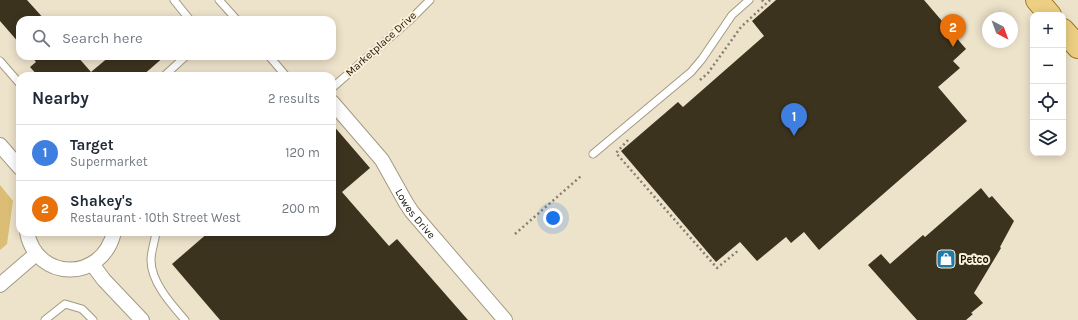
<!DOCTYPE html>
<html lang="en">
<head>
<meta charset="utf-8">
<style>
  :root { --surface:#fff; --page:#f6f6f7; --text:#1f2937; --muted:#747a83; --line:#e0e1e3; --accent:#ea580c }
  body { margin:0; font-family:Karla,sans-serif; background:var(--page); color:var(--text) }
  .controls { position:absolute; right:12px; top:12px; display:grid; overflow:hidden; border-radius:8px; box-shadow:0 2px 10px #0003 }
  .controls button { width:36px; height:36px; display:grid; place-items:center; padding:0; border:0; border-bottom:1px solid var(--line); background:var(--surface); color:var(--text); font:20px sans-serif }
  .compass { position:absolute; left:982px; top:12px; width:36px; height:36px; border-radius:50%; background:var(--surface); box-shadow:0 2px 10px #0003; rotate:139deg }
  .you { position:absolute; left:553px; top:218px; width:14px; height:14px; margin:-10px; border:3px solid #fff; border-radius:50%; background:#1a73e8; box-shadow:0 0 0 6px #1a73e833 }
  .badge { display:grid; place-items:center; width:26px; height:26px; border-radius:50%; background:var(--accent); color:#fff; font-size:13px; font-weight:700 }
  .pin { position:absolute; translate:-50% -33px; filter:drop-shadow(0 1px 2px #0008) }
  .pin::after { content:''; position:absolute; top:21px; width:14px; height:12px; background:inherit; clip-path:polygon(0 0,100% 0,50% 100%) }
  .list { margin:0; padding:0; list-style:none }
  h2 { display:flex; justify-content:space-between; align-items:center; height:52px; margin:0; padding:0 16px; font-size:17px }
  h2 small { font-size:13px; font-weight:400; color:var(--muted) }
  .list li { display:grid; grid-template-columns:26px 1fr auto; gap:12px; align-items:center; box-sizing:border-box; height:56px; padding:0 16px; border-top:1px solid var(--line) }
  .list b { display:block; font-size:15px; white-space:nowrap }
  .list p { margin:0; font-size:13px; white-space:nowrap; color:var(--muted) }
  .list em { font-size:13px; font-style:normal; color:var(--muted) }
  .icon { flex:none; width:22px; height:22px; fill:none; stroke:currentColor; stroke-width:2; stroke-linecap:round; stroke-linejoin:round }
  .map { position:relative; flex:none; width:1078px; height:320px; overflow:hidden }
  .search { position:absolute; background:var(--surface); box-shadow:0 2px 10px #0003; left:16px; top:16px; width:320px; height:44px; display:flex; align-items:center; gap:10px; box-sizing:border-box; padding:0 14px; border-radius:12px; color:var(--muted); font-size:15px }
  .panel { position:absolute; background:var(--surface); box-shadow:0 2px 10px #0003; left:16px; top:72px; width:320px; height:164px; border-radius:12px }
  .map>svg:first-child { display:block }
  .green { fill:#dcbd76 }
  .building { fill:#3c331f }
  .lines { fill:none; stroke-linecap:round; stroke-linejoin:round }
  .lane-casing { stroke:#a49a83; stroke-width:9 }
  .street-casing { stroke:#a49a83; stroke-width:16 }
  .primary-casing { stroke:#997923; stroke-width:24 }
  .path { stroke:#867e6e; stroke-width:2.5; stroke-dasharray:2 3; stroke-linecap:butt }
  .lane { stroke:#fff; stroke-width:7 }
  .street { stroke:#fff; stroke-width:14 }
  .primary { stroke:#eccf82; stroke-width:22 }
  .labels { text-anchor:middle; dominant-baseline:central; stroke-width:4; stroke-linejoin:round; paint-order:stroke }
  .street-label { font-size:11px; fill:#18140c; stroke:#fbf0d7 }
  .poi-label { font-size:11px; font-weight:bold; fill:#18140c; stroke:#fbf0d7; text-anchor:start }
</style>
</head>
<body>
<div class="map">
<svg width="1078" height="320" viewBox="0 0 1078 320">
  <rect width="100%" height="100%" fill="#ede2ca"/>
  <!-- green -->
  <polygon class="green" points="0,185 13,201 7,244 0,250"/>
  <!-- building -->
  <g class="building">
    <polygon points="0,0 27,0 45,20 20,20 20,44 0,21"/>
    <polygon points="776,0 924,0 966,49 953,61 960,68 938,87 967,121 819,250 804,232 791,243 786,237 757,261 740,242 716,262 621,151 678,102 683,107 764,36 752,21"/>
    <polygon points="31,56 77,56 91,72 110,56 165,56 142,76 38,76 30,67 36,62"/>
    <polygon points="332,124 370,168 342,192 389,246 397,239 468,320 220,320 172,264 209,232 332,232"/>
    <polygon points="981,188 989,198 992,196 1014,221 1000,247 1001,248 974,293 983,303 971,313 973,314 966,320 917,320 868,265 881,254 890,264 923,235 925,237"/>
  </g>
  <g class="lines">
    <defs>
      <g id="lane">
        <polyline points="174,0 190,20"/>
        <polyline points="219,0 237,20"/>
        <polyline points="269,56 286,76"/>
        <polyline points="0,61 20,84"/>
        <polyline points="164,76 186,56"/>
        <polyline points="332,88 411,19 430,0"/>
        <polyline points="593,154 691,72 702,59 732,15 749,0"/>
        <path d="M156,232C155,241 151,251 151,260C151,282 171,304 185,320"/>
        <polyline points="45,320 65,304 82,309 93,320"/>
      </g>
      <g id="street">
        <path id="s1" d="M332,102L382,160L406,203L412,212L505,320"/>
        <polyline points="0,145 20,168"/>
        <path d="M27,232C36,281 102,283 114,232"/>
        <polyline points="92,264 104,280 142,320"/>
        <polyline points="0,285 36,254"/>
      </g>
      <g id="primary">
        <polyline points="1037,0 1050,15"/>
        <polyline points="1063,30 1078,47"/>
      </g>
    </defs>
    <!-- lane casing -->
    <use href="#lane" class="lane-casing"/>
    <!-- street casing -->
    <use href="#street" class="street-casing"/>
    <!-- primary casing -->
    <use href="#primary" class="primary-casing"/>
    <!-- path -->
    <g class="path">
      <polyline points="762,0 765,4"/>
      <polyline points="700,80 708,73 741,27 770,0"/>
      <polyline points="628,140 616,153 717,268 739,250"/>
      <polyline points="515,234 581,176"/>
    </g>
    <!-- lane -->
    <use href="#lane" class="lane"/>
    <!-- street -->
    <use href="#street" class="street"/>
    <!-- primary -->
    <use href="#primary" class="primary"/>
  </g>
  <!-- icons -->
  <defs>
    <symbol id="shop-square" viewBox="-11 -11 22 22"><rect x="-9" y="-9" width="18" height="18" rx="4" fill="#217ba9" stroke="#fbf0d7"/><path d="M-5-2.5h2.3a2.7 3.5 0 0 1 5.4 0H5L5.5 6h-11ZM-1.5-2.5h3a1.5 2.3 0 0 0-3 0Z" fill="#fff"/></symbol>
  </defs>
  <g fill-rule="evenodd">
    <use href="#shop-square" x="935" y="248" width="22" height="22"/>
  </g>
  <g class="labels">
    <!-- street labels -->
    <g class="street-label">
      <text transform="translate(381 44) rotate(-42)">Marketplace Drive</text>
      <text stroke="none"><textPath href="#s1" startOffset="140">Lowes Drive</textPath></text>
    </g>
    <!-- poi labels -->
    <g class="poi-label">
      <text x="960" y="259">Petco</text>
    </g>
  </g>
</svg>
<div class="controls">
<button>+</button>
<button>−</button>
<button><svg class="icon" aria-label="locate" viewBox="0 0 24 24"><circle cx="12" cy="12" r="6"/><path d="M12 2v4M12 18v4M2 12h4M18 12h4"/></svg></button>
<button><svg class="icon" aria-label="layers" viewBox="0 0 24 24"><path d="M12 4l9 5-9 5-9-5zM3 14l9 5 9-5"/></svg></button>
</div>
<svg class="compass" viewBox="-18 -18 36 36"><path d="M0-13l5 13h-10z" fill="#e53935"/><path d="M0 13l5-13h-10z" fill="#747a83"/></svg>
<div class="you"></div>
<div class="pin badge" style="left:794px;top:136px;background:#3f7fe0">1</div>
<div class="pin badge" style="left:953px;top:47px;background:#e8710a">2</div>
<div class="search"><svg class="icon" aria-label="search" viewBox="0 0 24 24"><circle cx="10" cy="10" r="6"/><path d="M15 15l6 6"/></svg>Search here</div>
<section class="panel">
<h2>Nearby<small>2 results</small></h2>
<ul class="list">
<li><span class="badge" style="background:#3f7fe0">1</span><div><b>Target</b><p>Supermarket</p></div><em>120 m</em></li>
<li><span class="badge" style="background:#e8710a">2</span><div><b>Shakey's</b><p>Restaurant · 10th Street West</p></div><em>200 m</em></li>
</ul>
</section>
</div>
</body>
</html>
